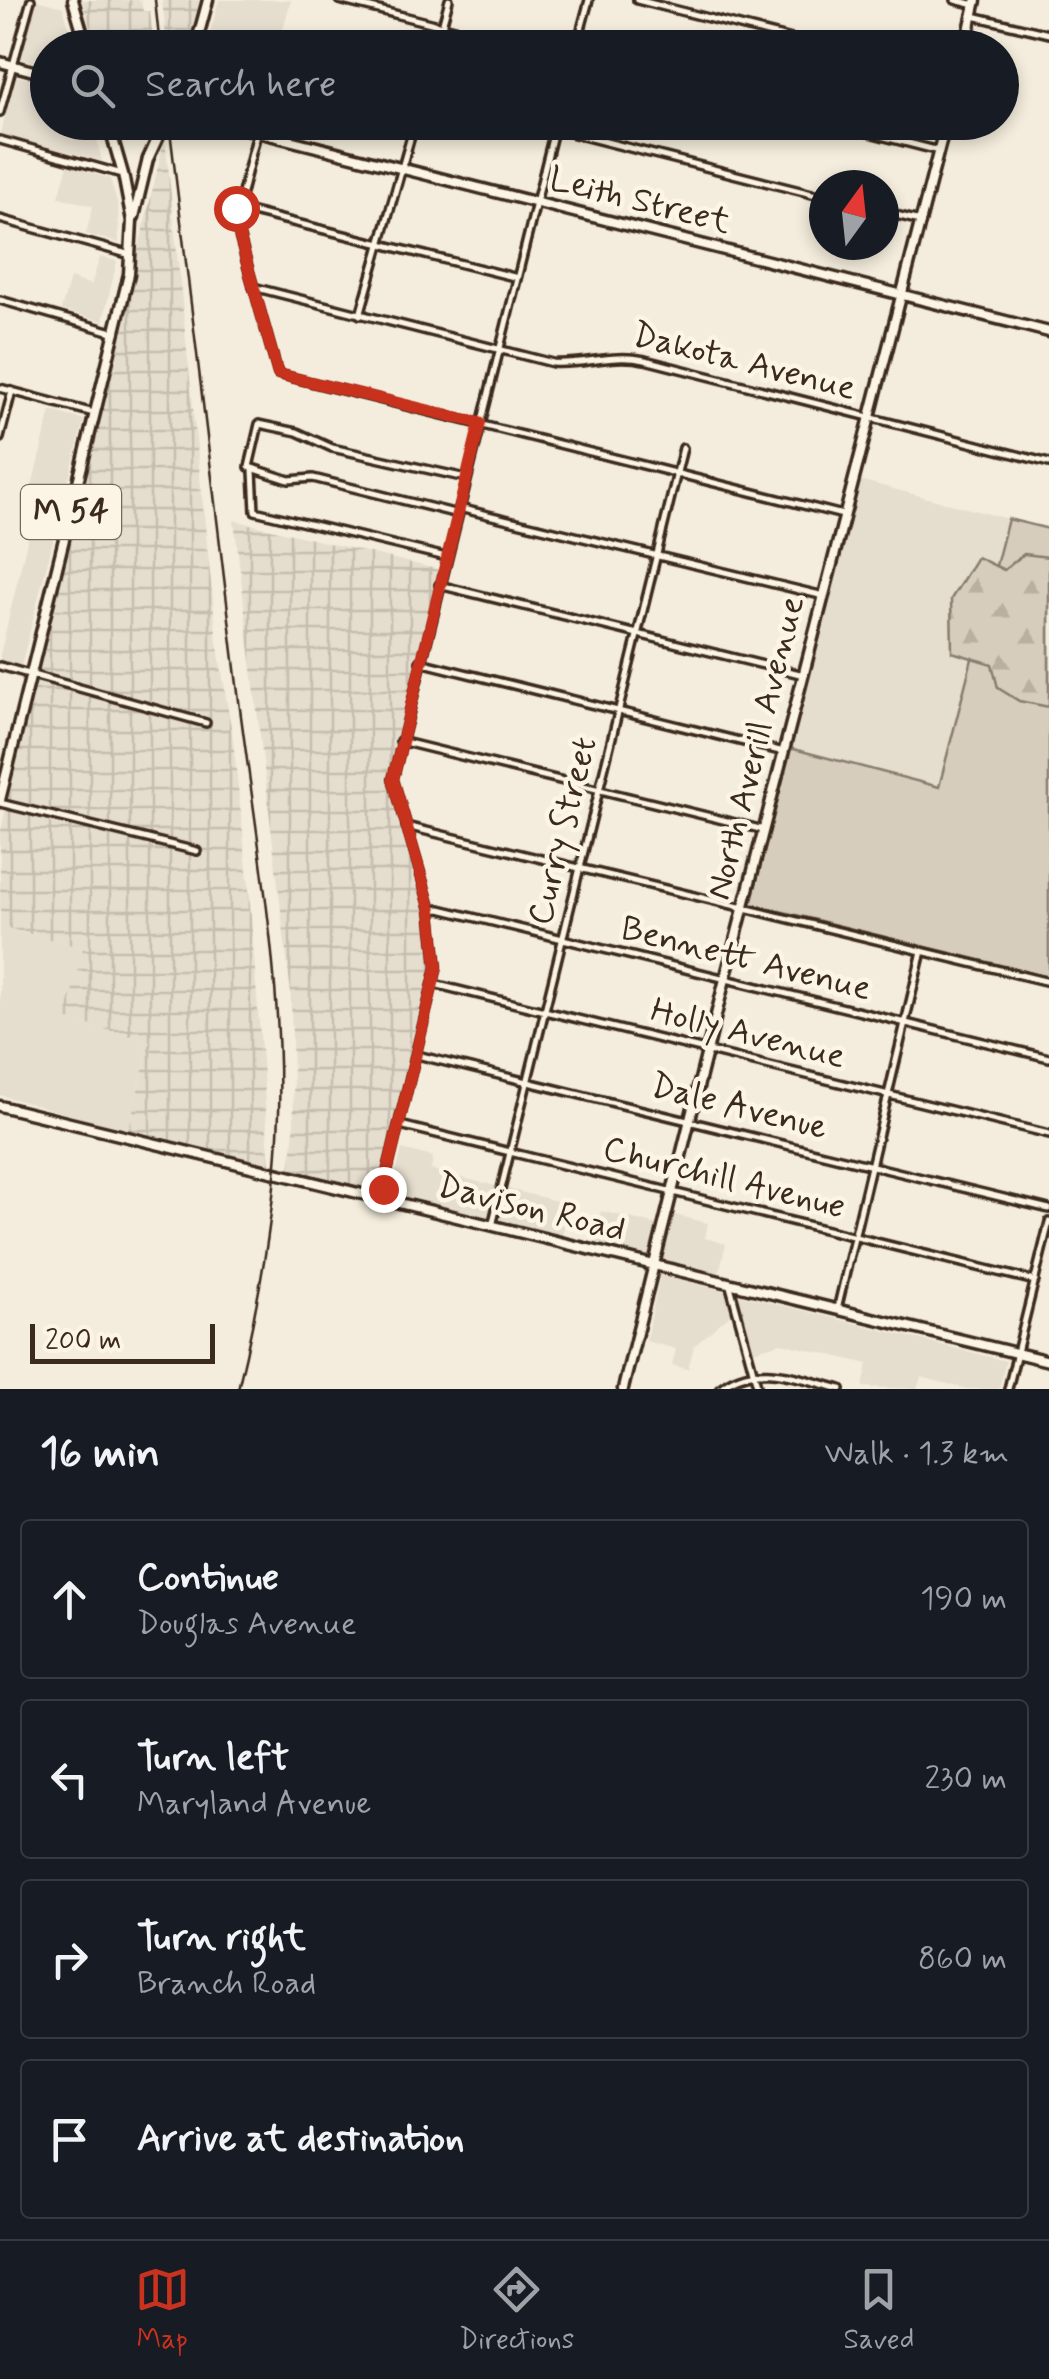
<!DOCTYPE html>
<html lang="en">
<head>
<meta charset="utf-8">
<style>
  :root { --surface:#171b24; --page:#20242c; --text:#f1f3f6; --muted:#9ea1a6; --line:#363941; --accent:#c8321e }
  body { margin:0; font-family:Mynerve,sans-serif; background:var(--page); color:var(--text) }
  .compass { position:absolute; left:809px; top:170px; width:90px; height:90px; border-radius:50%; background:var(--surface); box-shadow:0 5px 15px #0003; rotate:15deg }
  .scale { position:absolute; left:30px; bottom:25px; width:185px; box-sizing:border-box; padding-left:10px; border:5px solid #3b2a1e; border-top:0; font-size:28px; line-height:35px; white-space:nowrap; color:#3b2a1e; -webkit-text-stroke:8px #fcf5e5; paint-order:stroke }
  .stop { position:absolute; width:30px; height:30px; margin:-22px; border:8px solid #c8321e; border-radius:50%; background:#fff }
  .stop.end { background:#c8321e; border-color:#fff; box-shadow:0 2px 10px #0008 }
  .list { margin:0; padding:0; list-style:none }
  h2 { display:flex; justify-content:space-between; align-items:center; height:130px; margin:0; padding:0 40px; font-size:42px }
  h2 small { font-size:32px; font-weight:400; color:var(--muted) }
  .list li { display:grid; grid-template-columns:65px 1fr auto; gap:30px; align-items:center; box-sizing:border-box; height:160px; margin:0 20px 20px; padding:0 20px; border:2px solid var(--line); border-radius:10px }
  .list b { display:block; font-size:38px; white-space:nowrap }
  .list p { margin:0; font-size:32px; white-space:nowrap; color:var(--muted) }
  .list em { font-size:32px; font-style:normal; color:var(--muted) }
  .icon { flex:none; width:55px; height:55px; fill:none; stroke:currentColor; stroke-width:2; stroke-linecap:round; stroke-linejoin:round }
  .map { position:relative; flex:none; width:1049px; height:1389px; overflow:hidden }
  .search { position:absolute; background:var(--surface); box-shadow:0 5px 15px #0003; left:30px; right:30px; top:30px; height:110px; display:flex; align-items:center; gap:25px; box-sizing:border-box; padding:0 35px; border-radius:55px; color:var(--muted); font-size:38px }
  .sheet { height:850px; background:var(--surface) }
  nav { display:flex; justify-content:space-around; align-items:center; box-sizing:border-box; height:140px; border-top:2px solid var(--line); background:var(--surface); font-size:28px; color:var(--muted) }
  nav a { display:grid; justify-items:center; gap:5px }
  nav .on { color:var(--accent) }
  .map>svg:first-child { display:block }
  .built { fill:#e5ddce }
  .industrial { fill:url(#industrial-grid) }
  .green { fill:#d6cdbd; stroke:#887c6e; stroke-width:2.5 }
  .forest { fill:url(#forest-firs); stroke:#887c6e; stroke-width:2.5 }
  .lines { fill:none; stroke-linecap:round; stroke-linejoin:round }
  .street-casing { stroke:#3b2a1e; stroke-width:12 }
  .secondary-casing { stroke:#3b2a1e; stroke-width:15 }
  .primary-casing { stroke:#3b2a1e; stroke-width:15 }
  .street { stroke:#fcf5e5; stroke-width:5 }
  .secondary { stroke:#fcf5e5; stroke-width:8 }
  .primary { stroke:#fcf5e5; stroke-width:8 }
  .rail { stroke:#3b2a1e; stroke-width:2.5 }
  .route { stroke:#c8321e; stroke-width:12 }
  .labels { text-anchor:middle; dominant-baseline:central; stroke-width:9; stroke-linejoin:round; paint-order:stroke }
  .shield { fill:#fcf5e5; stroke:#75675a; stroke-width:2.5 }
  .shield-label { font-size:32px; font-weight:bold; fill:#3b2a1e }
  .street-label { font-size:35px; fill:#3b2a1e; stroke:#fcf5e5 }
</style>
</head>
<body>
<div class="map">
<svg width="1049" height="1389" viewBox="0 0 1049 1389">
  <defs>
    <pattern id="industrial-grid" width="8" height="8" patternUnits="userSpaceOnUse" patternTransform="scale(2.5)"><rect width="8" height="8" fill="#e5ddce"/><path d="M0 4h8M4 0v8" fill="none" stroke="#c5beb0"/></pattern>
    <pattern id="forest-firs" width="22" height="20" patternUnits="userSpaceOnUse" patternTransform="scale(2.5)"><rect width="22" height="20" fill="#d6cdbd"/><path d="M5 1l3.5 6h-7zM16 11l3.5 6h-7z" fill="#b9b0a2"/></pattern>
  </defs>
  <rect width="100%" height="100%" fill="#f4eddd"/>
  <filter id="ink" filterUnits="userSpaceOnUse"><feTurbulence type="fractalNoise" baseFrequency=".01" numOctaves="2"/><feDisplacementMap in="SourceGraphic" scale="20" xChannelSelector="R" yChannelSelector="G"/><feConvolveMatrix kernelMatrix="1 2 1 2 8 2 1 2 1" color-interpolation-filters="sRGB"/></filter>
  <g filter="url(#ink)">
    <!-- built -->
    <g class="built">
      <polygon points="36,0 63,7 75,47 48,48 47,66 19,58"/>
      <polygon points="219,0 291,0 278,47 242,45 206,48"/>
      <polygon points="17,76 47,84 48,122 93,123 102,161 0,134"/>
      <polygon points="68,165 110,179 118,205 119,243 86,234 93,206 59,197"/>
      <polygon points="100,257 117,261 103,321 61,310 70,278 91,285"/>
      <polygon points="51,411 84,420 21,666 0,661 0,655 28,537 20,533"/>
      <polygon points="859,480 1008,519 939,787 790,748"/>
      <polygon points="0,926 84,948 66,1019 150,1041 128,1131 0,1095"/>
      <polygon points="402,1149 433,1157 431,1170 569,1204 562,1236 391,1193"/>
      <polygon points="601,1211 654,1224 675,1215 708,1223 705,1238 726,1244 719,1273 594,1242"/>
      <polygon points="660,1275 1006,1361 999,1389 967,1389 921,1377 917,1389 863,1387 868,1364 781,1343 753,1351 741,1305 694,1346 688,1369 672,1365 676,1349 646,1341"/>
    </g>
    <!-- industrial -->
    <g class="industrial">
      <polygon points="82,0 141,0 143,11 150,11 154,47 96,47"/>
      <polygon points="162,0 200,0 188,47 167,47"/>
      <polygon points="165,137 217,641 233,740 248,878 270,1167 128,1131 150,1041 65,1019 83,948 0,926 0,834"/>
      <polygon points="234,520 440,570 391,774 429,916 432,974 387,1161 378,1187 373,1190 290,1171 294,1129 291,993"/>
    </g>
    <!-- green -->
    <polygon class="green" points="1008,519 1049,529 1049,977 751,904 790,748 939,787"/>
    <!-- forest -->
    <polygon class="forest" points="1024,554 1049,557 1049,707 1019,701 998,688 992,664 952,652 951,599 977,557 1004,570"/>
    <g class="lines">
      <defs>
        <g id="street">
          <polyline points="339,0 530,48"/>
          <polyline points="637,0 827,48"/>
          <polyline points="955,0 975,5"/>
          <polyline points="973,16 1049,34"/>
          <polyline points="197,40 226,48"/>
          <polyline points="436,48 449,0"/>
          <polyline points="576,48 589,0"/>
          <polyline points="0,112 31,0"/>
          <polyline points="527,122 824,197"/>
          <polyline points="827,122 939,151"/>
          <polyline points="257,133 235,221 278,374 843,515"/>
          <polyline points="0,140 122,174"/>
          <polyline points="236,208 514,277"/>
          <polyline points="884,212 920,221"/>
          <polyline points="0,219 131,255"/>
          <path d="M253,287L553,363C586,365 611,353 645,360L1049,463"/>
          <polyline points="0,300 116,333"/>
          <polyline points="360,315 415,122"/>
          <polyline points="0,388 94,413"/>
          <polyline points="0,438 12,391"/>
          <polyline points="253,471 255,511 446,557"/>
          <polyline points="459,508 824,596"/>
          <polyline points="458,514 313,478 289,480 249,467 259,424 297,432 332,448 466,478"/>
          <polyline points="439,585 804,675"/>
          <polyline points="420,662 784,752"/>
          <polyline points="0,666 206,723"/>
          <polyline points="400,741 764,830"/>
          <polyline points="0,803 197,851"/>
          <polyline points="406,826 1049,982"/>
          <polyline points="431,910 440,909 1049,1058"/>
          <polyline points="434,984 1049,1134"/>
          <polyline points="417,1055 1049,1209"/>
          <polyline points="400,1125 1035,1281"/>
          <polyline points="381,1197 437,967 431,910 393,779 556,122"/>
          <polyline points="492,1226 683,448"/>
          <polyline points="730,1286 758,1389"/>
          <polyline points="837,1310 922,951"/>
          <path d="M719,1389C755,1358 800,1379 841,1389"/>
          <polyline points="1008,1389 1049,1222"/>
        </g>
        <g id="secondary">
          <polyline points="195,48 208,0"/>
          <polyline points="965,48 976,0"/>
          <polyline points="0,62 48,75"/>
          <polyline points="218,122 1049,332"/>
          <polyline points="148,159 165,122"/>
          <polyline points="0,1106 1049,1361"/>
          <polyline points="623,1389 723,987 946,122"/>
        </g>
        <g id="primary">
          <polyline points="73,0 87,48"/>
          <polyline points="134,217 148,159"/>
          <polyline points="0,800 129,274 132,221 123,174 108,122"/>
        </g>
      </defs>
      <!-- street casing -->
      <use href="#street" class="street-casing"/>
      <!-- secondary casing -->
      <use href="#secondary" class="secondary-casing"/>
      <!-- primary casing -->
      <use href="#primary" class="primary-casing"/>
      <!-- street -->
      <use href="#street" class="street"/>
      <!-- secondary -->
      <use href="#secondary" class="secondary"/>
      <!-- primary -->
      <use href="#primary" class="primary"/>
      <!-- rail -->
      <g class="rail">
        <polyline points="155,0 160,48"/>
        <path d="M169,122C192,307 214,492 236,677C253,818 283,972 279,1113C276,1207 260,1298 238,1389"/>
      </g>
    </g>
  </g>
  <g class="lines" filter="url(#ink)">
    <!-- route -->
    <polyline class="route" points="236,208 235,221 278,374 480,423 393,779 431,910 437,967 383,1189"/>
  </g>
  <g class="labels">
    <!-- shield labels -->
    <rect class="shield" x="21" y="485" width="100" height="54" rx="8"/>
    <g class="shield-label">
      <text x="71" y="512">M 54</text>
    </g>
    <!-- street labels -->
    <g class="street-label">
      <text transform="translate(640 201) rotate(14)">Leith Street</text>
      <text transform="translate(744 362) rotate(14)">Dakota Avenue</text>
      <text transform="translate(756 748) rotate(-76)">North Averill Avenue</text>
      <text transform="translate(563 831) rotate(-76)">Curry Street</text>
      <text transform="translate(746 959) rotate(14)">Bennett Avenue</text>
      <text transform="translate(748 1034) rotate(14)">Holly Avenue</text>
      <text transform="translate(739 1107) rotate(14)">Dale Avenue</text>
      <text transform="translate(724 1178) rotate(14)">Churchill Avenue</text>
      <text transform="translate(531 1208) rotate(14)">Davison Road</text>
    </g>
  </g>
</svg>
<svg class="compass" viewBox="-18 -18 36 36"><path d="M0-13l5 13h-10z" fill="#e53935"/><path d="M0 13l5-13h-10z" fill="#9ea1a6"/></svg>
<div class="scale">200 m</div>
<div class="stop" style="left:236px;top:208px"></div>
<div class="stop end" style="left:383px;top:1189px"></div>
<div class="search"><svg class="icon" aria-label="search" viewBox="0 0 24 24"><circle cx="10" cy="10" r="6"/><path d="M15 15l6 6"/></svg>Search here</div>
</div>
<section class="sheet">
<h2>16 min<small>Walk · 1.3 km</small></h2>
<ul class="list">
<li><svg class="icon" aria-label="ahead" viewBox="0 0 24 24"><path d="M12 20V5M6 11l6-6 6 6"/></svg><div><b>Continue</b><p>Douglas Avenue</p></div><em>190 m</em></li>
<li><svg class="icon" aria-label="left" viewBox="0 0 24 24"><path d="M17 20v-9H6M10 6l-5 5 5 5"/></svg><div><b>Turn left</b><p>Maryland Avenue</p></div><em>230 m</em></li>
<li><svg class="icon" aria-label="right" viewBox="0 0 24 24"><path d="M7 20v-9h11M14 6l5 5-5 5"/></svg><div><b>Turn right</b><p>Branch Road</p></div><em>860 m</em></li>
<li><svg class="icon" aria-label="arrive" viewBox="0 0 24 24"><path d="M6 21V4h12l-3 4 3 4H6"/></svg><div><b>Arrive at destination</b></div></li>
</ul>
</section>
<nav>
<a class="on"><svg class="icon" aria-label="map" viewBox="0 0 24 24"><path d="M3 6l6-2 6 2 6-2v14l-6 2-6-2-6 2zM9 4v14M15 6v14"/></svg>Map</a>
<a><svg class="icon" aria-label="directions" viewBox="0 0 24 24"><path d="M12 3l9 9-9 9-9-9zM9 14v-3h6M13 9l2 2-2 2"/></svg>Directions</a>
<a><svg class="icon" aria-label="saved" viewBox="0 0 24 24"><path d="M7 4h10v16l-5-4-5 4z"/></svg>Saved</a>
</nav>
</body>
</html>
